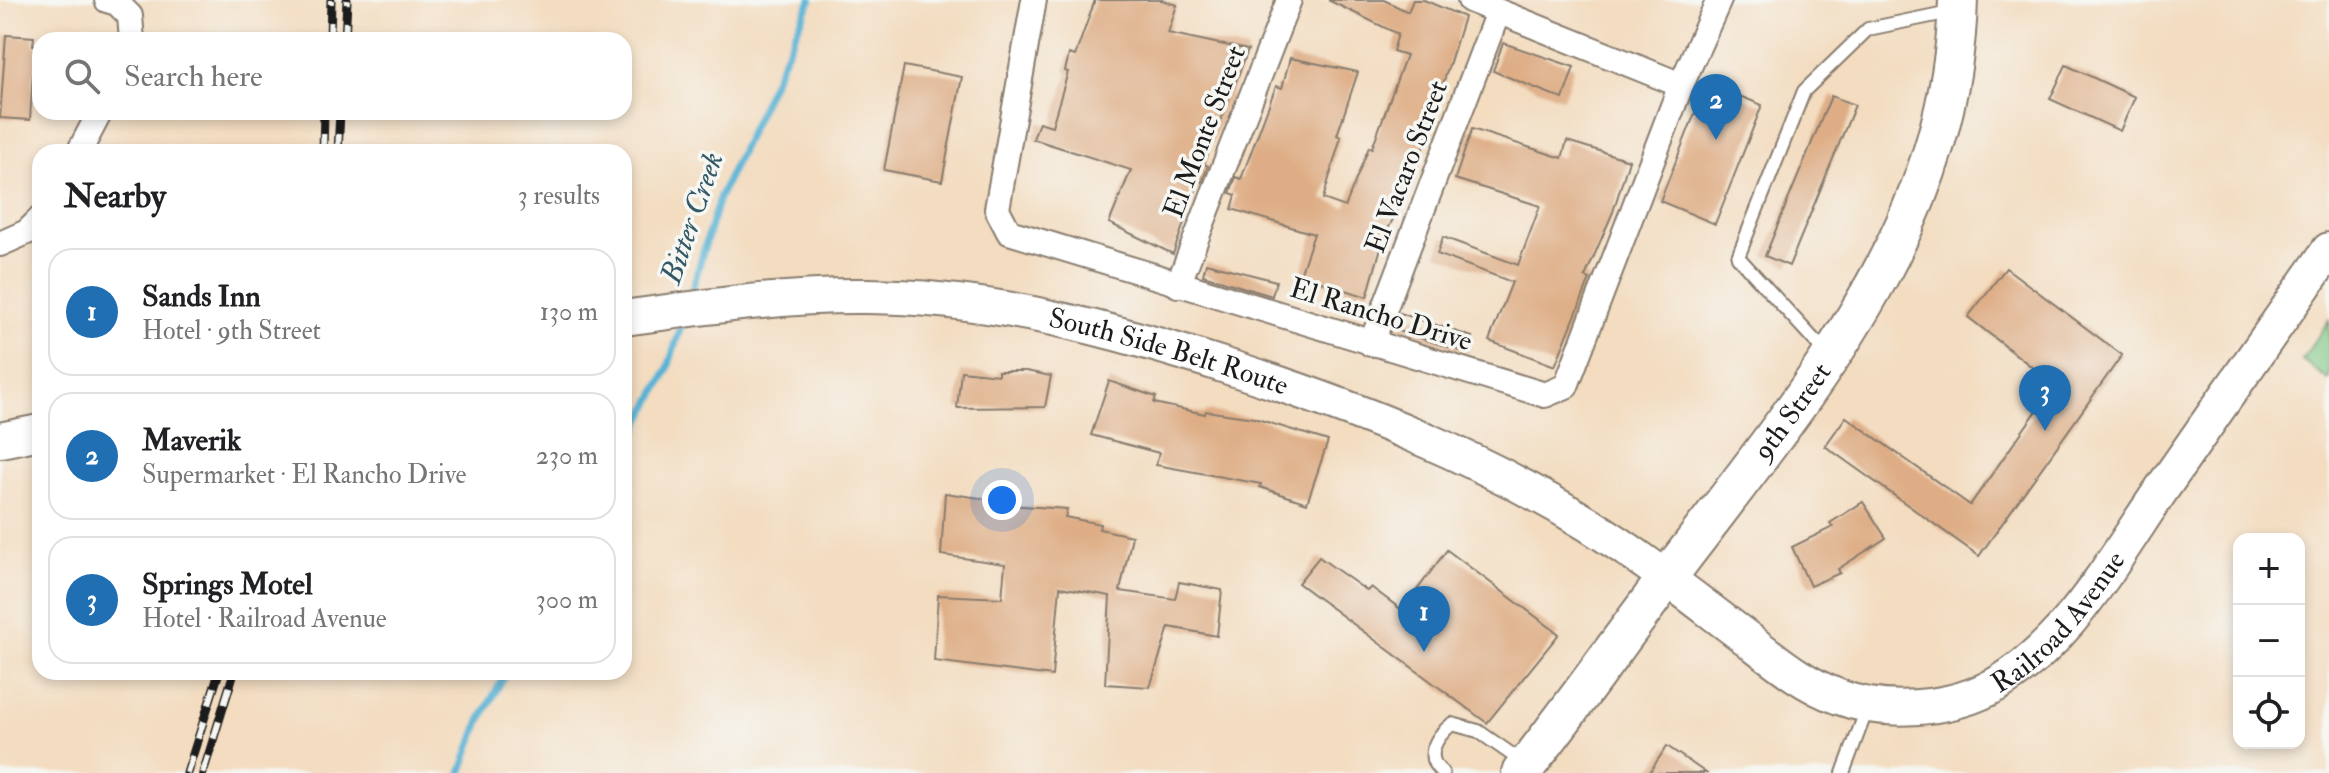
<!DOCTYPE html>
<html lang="en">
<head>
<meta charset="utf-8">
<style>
  :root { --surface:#fff; --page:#f2f2f2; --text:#202124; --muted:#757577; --line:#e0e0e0; --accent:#1f6fb2 }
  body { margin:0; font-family:"IM FELL Double Pica",serif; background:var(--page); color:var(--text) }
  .controls { position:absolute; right:24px; bottom:24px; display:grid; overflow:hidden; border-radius:16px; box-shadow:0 4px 12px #0003 }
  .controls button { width:72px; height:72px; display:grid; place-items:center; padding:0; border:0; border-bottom:2px solid var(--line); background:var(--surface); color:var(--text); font:40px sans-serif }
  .you { position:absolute; left:1002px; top:500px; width:28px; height:28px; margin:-20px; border:6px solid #fff; border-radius:50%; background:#1a73e8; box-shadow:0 0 0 12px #1a73e833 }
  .badge { display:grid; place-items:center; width:52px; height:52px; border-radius:50%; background:var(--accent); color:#fff; font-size:26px; font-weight:700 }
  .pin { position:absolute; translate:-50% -66px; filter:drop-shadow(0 2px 4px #0008) }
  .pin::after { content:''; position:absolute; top:42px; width:28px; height:24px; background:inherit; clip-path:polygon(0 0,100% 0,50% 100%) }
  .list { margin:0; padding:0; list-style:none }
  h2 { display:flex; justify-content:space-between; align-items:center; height:104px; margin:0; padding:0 32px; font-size:34px }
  h2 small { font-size:26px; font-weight:400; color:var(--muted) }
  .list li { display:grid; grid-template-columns:52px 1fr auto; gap:24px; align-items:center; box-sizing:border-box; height:128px; margin:0 16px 16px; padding:0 16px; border:2px solid var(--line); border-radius:24px }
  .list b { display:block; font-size:30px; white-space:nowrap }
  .list p { margin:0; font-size:26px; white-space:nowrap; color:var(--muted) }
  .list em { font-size:26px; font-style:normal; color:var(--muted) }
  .icon { flex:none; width:44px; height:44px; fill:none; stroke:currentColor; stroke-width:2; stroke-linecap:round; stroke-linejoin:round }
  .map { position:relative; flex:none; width:2329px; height:773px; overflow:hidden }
  .search { position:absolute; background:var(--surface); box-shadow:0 4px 12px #0003; left:32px; top:32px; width:600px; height:88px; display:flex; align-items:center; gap:20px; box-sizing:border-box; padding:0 28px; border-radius:24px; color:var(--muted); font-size:30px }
  .panel { position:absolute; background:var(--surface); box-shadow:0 4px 12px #0003; left:32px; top:144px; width:600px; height:536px; border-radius:24px }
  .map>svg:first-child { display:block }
  .green { fill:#7dc683; stroke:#4c7150; stroke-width:2 }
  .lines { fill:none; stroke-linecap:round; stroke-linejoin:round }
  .stream { stroke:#56b2d4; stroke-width:7 }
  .building { fill:#dead85 }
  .lane-casing { stroke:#887c6e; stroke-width:16 }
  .street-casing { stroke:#887c6e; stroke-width:28 }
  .secondary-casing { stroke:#887c6e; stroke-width:38 }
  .primary-casing { stroke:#887c6e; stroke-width:42 }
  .lane { stroke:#fff; stroke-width:12 }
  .street { stroke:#fff; stroke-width:24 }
  .secondary { stroke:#fff; stroke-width:34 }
  .primary { stroke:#fff; stroke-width:38 }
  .rail-casing { stroke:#1c1c1c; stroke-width:9 }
  .rail { stroke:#f6f6f2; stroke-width:6; stroke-dasharray:18; stroke-linecap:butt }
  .labels { text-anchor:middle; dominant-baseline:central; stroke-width:7; stroke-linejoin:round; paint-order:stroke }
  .street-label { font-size:28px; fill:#1c1c1c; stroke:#f6f6f2 }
  .water-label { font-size:30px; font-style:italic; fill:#335866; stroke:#f6f6f2 }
</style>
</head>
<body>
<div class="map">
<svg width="2329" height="773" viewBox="0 0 2329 773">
  <rect width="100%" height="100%" fill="#f6f6f2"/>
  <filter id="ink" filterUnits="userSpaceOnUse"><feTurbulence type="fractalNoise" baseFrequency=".0125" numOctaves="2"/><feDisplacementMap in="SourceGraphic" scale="16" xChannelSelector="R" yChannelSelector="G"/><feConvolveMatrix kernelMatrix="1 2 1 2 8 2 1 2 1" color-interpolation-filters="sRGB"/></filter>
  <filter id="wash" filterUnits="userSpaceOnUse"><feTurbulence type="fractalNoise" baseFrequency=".006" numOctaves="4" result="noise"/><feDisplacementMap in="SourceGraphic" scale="32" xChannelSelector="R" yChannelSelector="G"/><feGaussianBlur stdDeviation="1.8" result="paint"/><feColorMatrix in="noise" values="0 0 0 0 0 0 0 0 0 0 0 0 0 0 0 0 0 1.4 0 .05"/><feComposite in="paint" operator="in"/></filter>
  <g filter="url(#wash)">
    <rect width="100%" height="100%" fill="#f3dcbf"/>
    <!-- green -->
    <polygon class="green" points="2329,320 2329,380 2302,360"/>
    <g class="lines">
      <!-- stream -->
      <g class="stream">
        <polyline points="689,300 719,198 811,0"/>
        <polyline points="624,453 667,371 683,320"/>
        <polyline points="461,773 480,721 506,672"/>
      </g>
    </g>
    <g id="blocks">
      <!-- building -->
      <g class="building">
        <polygon points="1095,0 1162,0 1177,5 1168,33 1248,50 1204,164 1208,166 1202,182 1199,181 1173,254 1109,223 1131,170 1033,139 1039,122 1052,126 1068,72 1065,71 1069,54 1075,56"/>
        <polygon points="1328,0 1384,0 1408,12 1413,0 1424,0 1464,17 1414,177 1384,237 1367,297 1300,275 1314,234 1232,209 1236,195 1230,193 1236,177 1241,179 1276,86 1282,88 1290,58 1358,72 1337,135 1341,137 1323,199 1345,207 1369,147 1372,148 1406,55 1393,51 1398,34"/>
        <polygon points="6,35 34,37 33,45 40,45 40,73 33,73 30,120 0,118"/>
        <polygon points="1503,43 1574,67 1563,99 1493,71"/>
        <polygon points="2066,65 2135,97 2120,131 2050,99"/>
        <polygon points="904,66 962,77 942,181 884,170"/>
        <polygon points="1707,83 1762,105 1715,224 1660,201"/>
        <polygon points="1831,96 1855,105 1789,266 1765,256"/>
        <polygon points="1472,129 1562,158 1567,141 1629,160 1613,212 1585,277 1590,279 1555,366 1489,341 1512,282 1437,254 1443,237 1518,265 1540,206 1455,179"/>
        <polygon points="1206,263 1276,281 1272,296 1203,275"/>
        <polygon points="2006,268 2122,355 1979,556 1825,446 1846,417 1970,505 2055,385 1968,317"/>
        <polygon points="1400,313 1472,337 1467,353 1395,330"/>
        <polygon points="961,371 998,375 998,371 1026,371 1051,376 1045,407 957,408"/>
        <polygon points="1109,381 1156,397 1154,403 1205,414 1206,411 1254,418 1328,441 1307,503 1260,487 1261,484 1156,465 1159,453 1091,435"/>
        <polygon points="945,493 994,500 994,504 1067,509 1065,517 1100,524 1099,529 1132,536 1120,591 1175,599 1179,582 1222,590 1217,636 1169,627 1150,687 1105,684 1110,596 1060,587 1052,676 934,661 938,595 1002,598 1005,564 941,555"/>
        <polygon points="1863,502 1886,538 1838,569 1840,573 1810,586 1792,547 1833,527 1830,523"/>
        <polygon points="1447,550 1559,634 1487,723 1298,583 1319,557 1367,591 1371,587 1402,610"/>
        <polygon points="1667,746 1706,773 1649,773"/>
      </g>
    </g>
  </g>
  <g filter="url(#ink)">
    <use href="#blocks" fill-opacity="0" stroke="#887c6e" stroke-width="2"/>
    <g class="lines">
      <defs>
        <g id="lane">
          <polyline points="1826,353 1738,257 1804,91 1868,29 1950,12"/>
          <path d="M1443,773C1422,757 1437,736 1452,724L1478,731L1524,763"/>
          <polyline points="1843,773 1867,709"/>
        </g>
        <g id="street">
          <polyline points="107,0 117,3 130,16 132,40"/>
          <polyline points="1034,0 997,209 1009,232 1545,395 1566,386 1681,85 1719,0"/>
          <polyline points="1470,0 1681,85"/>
          <polyline points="79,152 100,112"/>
          <polyline points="0,244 27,232 40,219"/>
          <polyline points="1178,285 1289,0"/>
          <polyline points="1371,344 1498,12"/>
        </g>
        <g id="secondary">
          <path id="s1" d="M624,318C705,307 785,295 867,296C993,297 1116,330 1235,369C1358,409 1478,456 1588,524C1643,558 1694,599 1745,637C1775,660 1803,684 1839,697C1883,714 1946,710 1988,689C2068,648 2115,555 2166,483C2220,405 2275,327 2329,250"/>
          <polyline points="0,440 40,432"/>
        </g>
        <g id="primary">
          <path id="s2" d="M1521,773C1580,698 1634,620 1692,545C1818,379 1952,220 1958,0"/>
        </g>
      </defs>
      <!-- lane casing -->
      <use href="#lane" class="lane-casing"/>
      <!-- street casing -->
      <use href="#street" class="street-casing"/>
      <!-- secondary casing -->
      <use href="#secondary" class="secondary-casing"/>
      <!-- primary casing -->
      <use href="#primary" class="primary-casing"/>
      <!-- lane -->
      <use href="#lane" class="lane"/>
      <!-- street -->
      <use href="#street" class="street"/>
      <!-- secondary -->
      <use href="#secondary" class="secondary"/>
      <!-- primary -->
      <use href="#primary" class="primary"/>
      <defs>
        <g id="rail">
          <polyline points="330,40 331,0"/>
          <polyline points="345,40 347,0"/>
          <polyline points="323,152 324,112"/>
          <polyline points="338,152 340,112"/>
          <polyline points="187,773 219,672"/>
          <polyline points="203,773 234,672"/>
        </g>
      </defs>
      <!-- rail casing -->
      <use href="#rail" class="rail-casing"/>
      <!-- rail -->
      <use href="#rail" class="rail"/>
    </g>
  </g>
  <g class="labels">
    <!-- street labels -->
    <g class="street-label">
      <text transform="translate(1205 132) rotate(-69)">El Monte Street</text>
      <text transform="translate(1407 167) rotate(-69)">El Vacaro Street</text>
      <text transform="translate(1381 315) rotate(17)">El Rancho Drive</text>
      <text stroke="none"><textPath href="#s1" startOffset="552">South Side Belt Route</textPath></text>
      <text stroke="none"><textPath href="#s2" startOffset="452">9th Street</textPath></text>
      <text stroke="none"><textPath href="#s1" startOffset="1564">Railroad Avenue</textPath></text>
    </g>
    <!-- water labels -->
    <g class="water-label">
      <text transform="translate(692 218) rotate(-71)">Bitter Creek</text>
    </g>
  </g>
</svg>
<div class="controls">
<button>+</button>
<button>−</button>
<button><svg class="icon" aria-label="locate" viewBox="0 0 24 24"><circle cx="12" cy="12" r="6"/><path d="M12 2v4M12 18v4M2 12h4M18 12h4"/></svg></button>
</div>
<div class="you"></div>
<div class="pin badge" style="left:1424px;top:652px">1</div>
<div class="pin badge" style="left:1716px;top:140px">2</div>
<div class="pin badge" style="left:2045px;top:431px">3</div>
<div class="search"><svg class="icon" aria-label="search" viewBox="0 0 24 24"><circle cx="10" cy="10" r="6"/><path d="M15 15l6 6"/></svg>Search here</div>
<section class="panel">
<h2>Nearby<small>3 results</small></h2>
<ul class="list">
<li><span class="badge">1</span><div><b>Sands Inn</b><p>Hotel · 9th Street</p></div><em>130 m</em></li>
<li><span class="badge">2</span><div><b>Maverik</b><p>Supermarket · El Rancho Drive</p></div><em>230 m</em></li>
<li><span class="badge">3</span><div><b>Springs Motel</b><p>Hotel · Railroad Avenue</p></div><em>300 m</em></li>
</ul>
</section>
</div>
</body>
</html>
